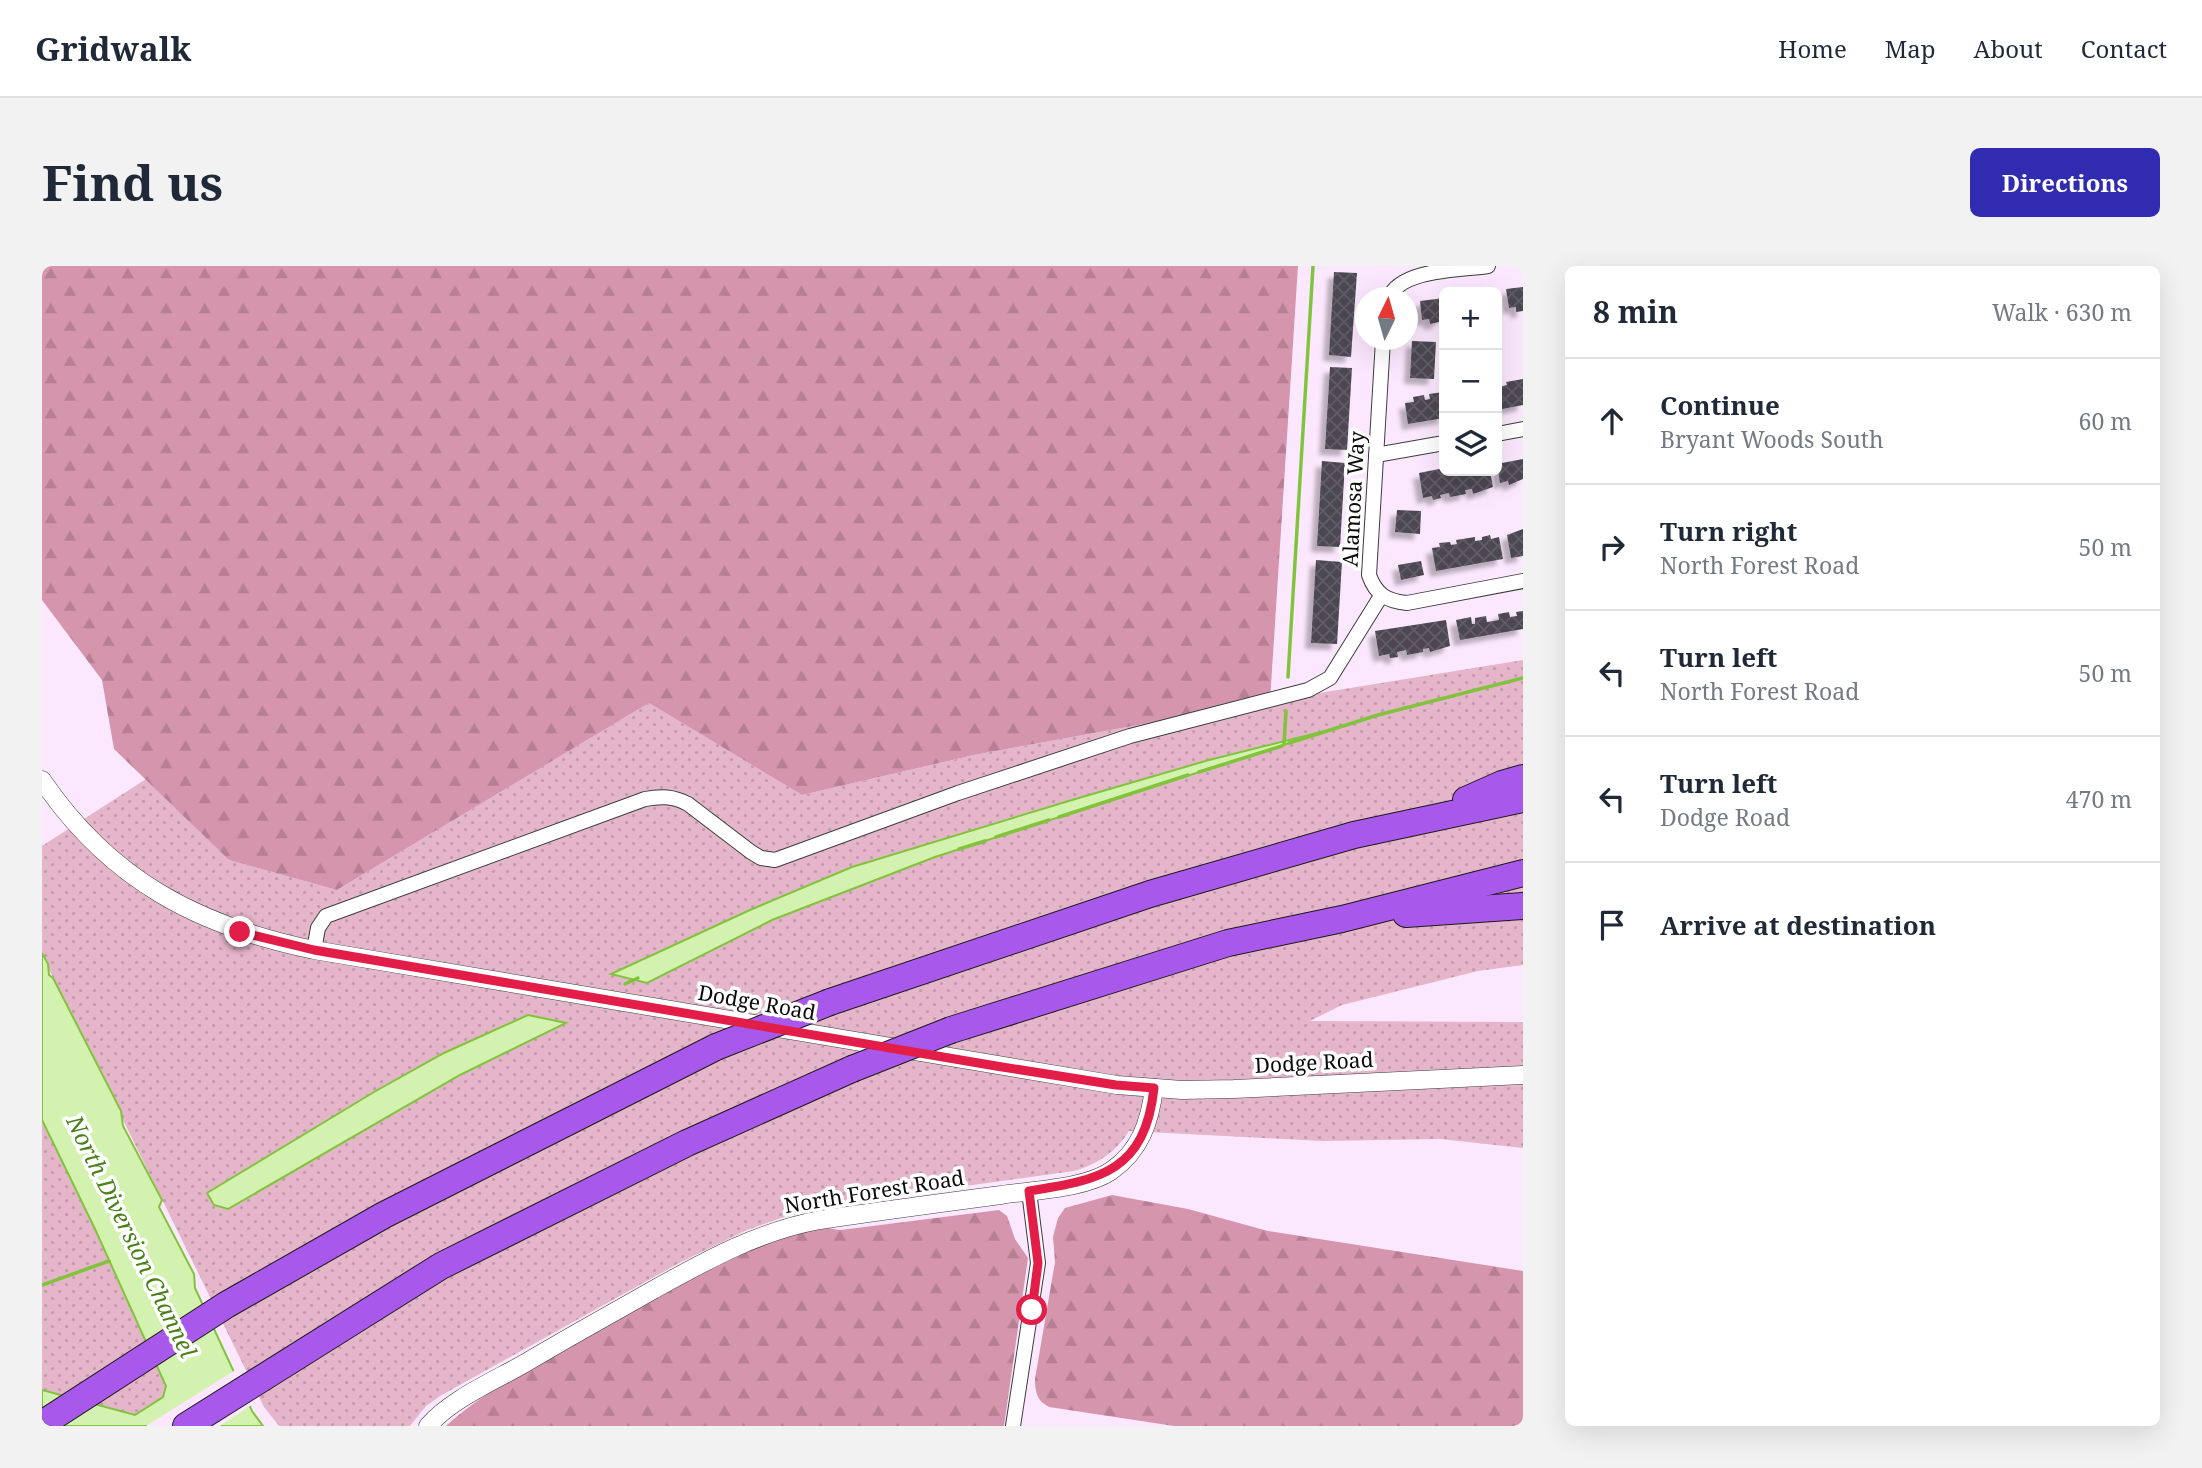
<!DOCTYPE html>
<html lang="en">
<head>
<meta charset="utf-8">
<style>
  :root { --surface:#fff; --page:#f2f2f3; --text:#1f2937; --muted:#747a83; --line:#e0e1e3; --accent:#312bb1 }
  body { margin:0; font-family:"Noto Serif",serif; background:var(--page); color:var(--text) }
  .controls { position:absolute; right:21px; top:21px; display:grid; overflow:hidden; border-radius:10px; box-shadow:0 7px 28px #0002 }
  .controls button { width:63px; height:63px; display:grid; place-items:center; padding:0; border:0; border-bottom:2px solid var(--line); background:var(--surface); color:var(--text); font:35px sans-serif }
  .compass { position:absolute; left:1313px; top:21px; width:63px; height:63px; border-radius:50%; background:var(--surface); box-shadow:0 7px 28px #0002; rotate:5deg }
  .stop { position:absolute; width:21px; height:21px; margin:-16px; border:5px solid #e11d48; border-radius:50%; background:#fff }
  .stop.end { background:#e11d48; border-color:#fff; box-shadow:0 2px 7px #0008 }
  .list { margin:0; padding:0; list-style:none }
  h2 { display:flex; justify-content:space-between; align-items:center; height:91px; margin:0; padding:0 28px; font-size:30px }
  h2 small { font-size:23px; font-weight:400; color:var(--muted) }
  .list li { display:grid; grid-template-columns:46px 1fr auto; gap:21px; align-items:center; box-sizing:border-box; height:126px; padding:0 28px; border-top:2px solid var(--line) }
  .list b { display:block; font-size:26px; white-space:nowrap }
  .list p { margin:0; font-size:23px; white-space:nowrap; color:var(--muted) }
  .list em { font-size:23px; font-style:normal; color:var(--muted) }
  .icon { flex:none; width:38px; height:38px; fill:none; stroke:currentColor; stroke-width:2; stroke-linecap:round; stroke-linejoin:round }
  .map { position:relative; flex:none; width:1481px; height:1160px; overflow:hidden; border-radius:10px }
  header { display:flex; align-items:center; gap:42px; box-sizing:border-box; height:98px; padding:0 35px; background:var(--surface); border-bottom:2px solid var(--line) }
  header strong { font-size:33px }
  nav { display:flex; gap:38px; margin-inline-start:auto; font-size:24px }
  .intro { display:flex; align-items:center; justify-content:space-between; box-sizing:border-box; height:168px; padding:0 42px }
  h1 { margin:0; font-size:49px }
  .button { padding:18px 32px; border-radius:10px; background:var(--accent); color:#fff; font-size:24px; font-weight:700 }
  main { display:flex; gap:42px; padding:0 42px }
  aside { flex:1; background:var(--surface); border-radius:10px; box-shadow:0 7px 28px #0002 }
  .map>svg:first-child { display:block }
  .grass { fill:url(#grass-dots) }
  .forest { fill:url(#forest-firs) }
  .water { fill:#d3f2b0; stroke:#81c43c; stroke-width:2 }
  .pier { fill:#fce8fe }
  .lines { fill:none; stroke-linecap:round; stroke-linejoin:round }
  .stream { stroke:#81c43c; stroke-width:3.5 }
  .building { fill:url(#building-cross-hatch); filter:url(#shadow) }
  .minor-casing { stroke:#3d3d3d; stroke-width:16 }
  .tertiary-casing { stroke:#3d3d3d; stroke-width:19 }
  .motorway-casing { stroke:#1b1b1b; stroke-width:28 }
  .minor { stroke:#fff; stroke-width:14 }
  .tertiary { stroke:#fff; stroke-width:18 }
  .motorway { stroke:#a958ec; stroke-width:26 }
  .motorway-bridge-casing { stroke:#1b1b1b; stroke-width:28; stroke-linecap:butt }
  .motorway-bridge { stroke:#a958ec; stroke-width:26 }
  .route { stroke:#e11d48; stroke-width:9 }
  .labels { text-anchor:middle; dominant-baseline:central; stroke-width:7; stroke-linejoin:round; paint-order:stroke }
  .street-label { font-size:21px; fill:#0a0a0a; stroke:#fff }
  .water-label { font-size:23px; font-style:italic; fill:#4a801a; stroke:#fff }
</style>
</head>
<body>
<header>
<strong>Gridwalk</strong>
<nav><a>Home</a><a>Map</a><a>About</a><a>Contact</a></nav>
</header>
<div class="intro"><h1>Find us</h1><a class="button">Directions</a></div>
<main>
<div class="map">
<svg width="1481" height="1160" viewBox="0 0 1481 1160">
  <defs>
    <pattern id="grass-dots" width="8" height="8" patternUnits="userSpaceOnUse" patternTransform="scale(1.75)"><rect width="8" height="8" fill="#e5b5ca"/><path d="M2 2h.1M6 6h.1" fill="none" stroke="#c39aac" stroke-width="1.8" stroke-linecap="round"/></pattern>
    <pattern id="forest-firs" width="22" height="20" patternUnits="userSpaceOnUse" patternTransform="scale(1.75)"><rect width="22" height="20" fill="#d595ac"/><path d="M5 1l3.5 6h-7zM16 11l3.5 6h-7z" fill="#b67f93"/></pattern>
    <pattern id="building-cross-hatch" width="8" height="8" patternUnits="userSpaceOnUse" patternTransform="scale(1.75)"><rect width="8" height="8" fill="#4c4752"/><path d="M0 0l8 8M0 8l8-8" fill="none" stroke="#615d66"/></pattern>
    <filter id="shadow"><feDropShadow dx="-6" dy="6" stdDeviation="2" flood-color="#0004"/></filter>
  </defs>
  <rect width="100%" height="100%" fill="#fce8fe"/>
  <!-- grass -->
  <g class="grass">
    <path d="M1481,394V699L1436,705L1300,739L1268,755L1481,756V882L1398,873L1280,875L1087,865C1074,886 1056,898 1032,905L806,936L739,952L705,964L639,996L398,1130L384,1140L368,1160H237L222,1141L0,689V580L104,513L187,594L295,624L607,437L760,529L932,489L1228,435Z"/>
    <polygon points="0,854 53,963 124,1120 122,1131 93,1149 0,1124"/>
  </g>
  <!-- forest -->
  <g class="forest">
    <polygon points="0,0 1256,0 1228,435 932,489 760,529 607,437 295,624 187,594 72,483 60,414 0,334"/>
    <path d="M1070,929L1146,943L1226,965L1481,1005V1160H1132L1007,1141C995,1135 993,1126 993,1113L1013,996L1011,971L1016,952L1023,942Z"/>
    <path d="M957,944L965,950L973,973L986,992L962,1160H404C448,1120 505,1093 557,1064C599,1040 641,1017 684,996C713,982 746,964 779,961C785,961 792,964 799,964Z"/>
  </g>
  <!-- water -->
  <g class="water">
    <polygon points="1291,463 893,591 730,654 605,717 569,708 708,644 810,601 1030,534 1167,494"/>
    <polygon points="0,687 6,698 7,709 11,712 79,845 81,860 120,934 117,941 152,1008 153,1022 210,1145 221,1160 0,1160 0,1124 93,1149 121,1131 124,1120 53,963 0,854"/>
    <polygon points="486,749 524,757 418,809 186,943 172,939 165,927 332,826 402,787"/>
  </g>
  <!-- pier -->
  <polygon class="pier" points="195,1103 211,1138 178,1160 104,1160"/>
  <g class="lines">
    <!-- stream -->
    <g class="stream">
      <polyline points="1246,411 1271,0"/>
      <polyline points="1247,477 1336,449 1481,412"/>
      <polyline points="1242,478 1244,445"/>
      <polyline points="1157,506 1240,480"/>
      <polyline points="1017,551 1146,509"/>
      <polyline points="954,571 1007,554"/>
      <polyline points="917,583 943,575"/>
      <polyline points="583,718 596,712"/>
      <polyline points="0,1019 67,995"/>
    </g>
  </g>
  <!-- building -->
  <g class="building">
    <polygon points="1292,6 1315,7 1309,91 1287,89"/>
    <polygon points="1481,21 1481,45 1474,46 1474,41 1467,42 1464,23"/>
    <polygon points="1402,32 1402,52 1397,53 1397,56 1388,58 1387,53 1380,54 1378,35"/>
    <polygon points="1370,75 1394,76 1392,113 1368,112"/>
    <polygon points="1288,101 1310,102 1305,184 1283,183"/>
    <polygon points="1481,113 1481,139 1455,144 1455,116 1457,121 1465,119 1464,116"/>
    <polygon points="1402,126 1402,152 1366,158 1363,137 1372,136 1371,131 1382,129 1383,134 1388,133 1387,128"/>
    <polygon points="1481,193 1481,213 1467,219 1466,215 1458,217 1455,198"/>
    <polygon points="1280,195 1303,197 1298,281 1275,280"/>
    <polygon points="1402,202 1402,205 1448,205 1451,221 1431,228 1430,223 1423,224 1424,228 1408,231 1407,227 1398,229 1399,232 1391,234 1390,230 1381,232 1377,207"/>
    <polygon points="1355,244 1379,245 1378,268 1353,266"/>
    <polygon points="1481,263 1481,290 1469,292 1465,269"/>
    <polygon points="1448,269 1449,273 1457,271 1461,293 1394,305 1390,282 1398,281 1397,277 1408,276 1409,279 1415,278 1414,274 1433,271 1433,275 1440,274 1440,271"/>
    <polygon points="1274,294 1300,296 1295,378 1269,377"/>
    <polygon points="1379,295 1382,309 1359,314 1356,299"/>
    <polygon points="1481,345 1481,363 1418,374 1414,354 1429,351 1430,358 1433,358 1433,352 1444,350 1445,356 1457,354 1456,348 1467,346 1468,351 1475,350 1474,346"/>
    <polygon points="1404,354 1408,380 1388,386 1387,382 1381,383 1381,386 1365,389 1364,384 1355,386 1356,391 1348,392 1347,388 1337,390 1333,365"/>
  </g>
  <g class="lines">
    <defs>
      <g id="minor">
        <path d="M1347,32C1358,3 1418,4 1446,0"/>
        <path d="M1341,74L1327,309C1334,329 1345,335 1365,337L1481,315"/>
        <polyline points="1455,168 1481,163"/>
        <polyline points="1334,189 1402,177"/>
        <path d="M272,684L276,662L284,650L603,533C619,530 631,530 646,538L709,586L719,592L733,594L916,527L1088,470L1266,424L1288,412L1339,330"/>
        <polyline points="971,1160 996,997 987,925"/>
      </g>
      <g id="tertiary">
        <path d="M0,514C68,614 156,660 272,684L1075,819L1140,824L1192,823L1481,809"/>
        <path d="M386,1160C409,1133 454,1114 485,1096C527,1071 569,1048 611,1024C665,994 717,965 778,954C838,945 899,937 959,929C991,924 1042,923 1069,905C1098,885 1108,856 1112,822"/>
      </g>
      <g id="motorway">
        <polyline points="1424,534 1460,518 1481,512"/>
        <polyline points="1364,648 1481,640"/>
        <polyline points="788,736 1108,628 1312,569 1481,533"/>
        <polyline points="909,764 1186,677 1300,653 1481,607"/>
        <polyline points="0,1158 184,1039 342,949 674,781"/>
        <polyline points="144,1160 399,1000 645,877 810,803"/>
      </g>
    </defs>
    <!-- minor casing -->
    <use href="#minor" class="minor-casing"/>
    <!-- tertiary casing -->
    <use href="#tertiary" class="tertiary-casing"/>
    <!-- motorway casing -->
    <use href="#motorway" class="motorway-casing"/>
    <!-- minor -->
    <use href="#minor" class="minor"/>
    <!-- tertiary -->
    <use href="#tertiary" class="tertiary"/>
    <!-- motorway -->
    <use href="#motorway" class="motorway"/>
    <defs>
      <g id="motorway-bridge">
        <polyline points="674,781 788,736"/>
        <polyline points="810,803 909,764"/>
      </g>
    </defs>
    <!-- motorway-bridge casing -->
    <use href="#motorway-bridge" class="motorway-bridge-casing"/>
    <!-- motorway-bridge -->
    <use href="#motorway-bridge" class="motorway-bridge"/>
  </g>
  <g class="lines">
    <!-- route -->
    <path class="route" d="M198,666L272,684L954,800L1074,819L1112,822C1103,905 1059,914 987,925L996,997L990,1044"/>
  </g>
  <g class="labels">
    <!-- street labels -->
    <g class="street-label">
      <text transform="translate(1311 233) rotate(-87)">Alamosa Way</text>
      <text transform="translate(715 736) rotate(10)">Dodge Road</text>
      <text transform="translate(1272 796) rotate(-3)">Dodge Road</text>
      <text transform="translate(832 925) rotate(-9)">North Forest Road</text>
    </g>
    <!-- water labels -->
    <g class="water-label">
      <text transform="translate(90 970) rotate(64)">North Diversion Channel</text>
    </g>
  </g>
</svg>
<div class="controls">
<button>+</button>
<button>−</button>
<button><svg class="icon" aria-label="layers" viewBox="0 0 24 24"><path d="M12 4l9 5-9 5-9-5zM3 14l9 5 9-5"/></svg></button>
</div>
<svg class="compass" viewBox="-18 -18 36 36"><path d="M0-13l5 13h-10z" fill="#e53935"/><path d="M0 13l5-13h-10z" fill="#747a83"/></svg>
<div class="stop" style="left:990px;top:1044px"></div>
<div class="stop end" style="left:198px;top:666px"></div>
</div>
<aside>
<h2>8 min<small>Walk · 630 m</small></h2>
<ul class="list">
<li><svg class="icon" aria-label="ahead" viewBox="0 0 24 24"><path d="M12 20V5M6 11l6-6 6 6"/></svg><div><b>Continue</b><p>Bryant Woods South</p></div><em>60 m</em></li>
<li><svg class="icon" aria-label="right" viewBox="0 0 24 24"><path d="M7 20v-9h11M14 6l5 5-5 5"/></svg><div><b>Turn right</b><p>North Forest Road</p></div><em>50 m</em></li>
<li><svg class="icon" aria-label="left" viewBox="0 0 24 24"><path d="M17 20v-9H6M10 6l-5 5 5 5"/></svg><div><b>Turn left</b><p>North Forest Road</p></div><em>50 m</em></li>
<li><svg class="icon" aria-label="left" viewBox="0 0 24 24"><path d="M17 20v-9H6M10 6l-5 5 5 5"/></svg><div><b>Turn left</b><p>Dodge Road</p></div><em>470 m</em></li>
<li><svg class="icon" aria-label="arrive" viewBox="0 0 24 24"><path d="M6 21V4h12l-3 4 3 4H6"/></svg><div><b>Arrive at destination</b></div></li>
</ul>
</aside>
</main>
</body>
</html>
